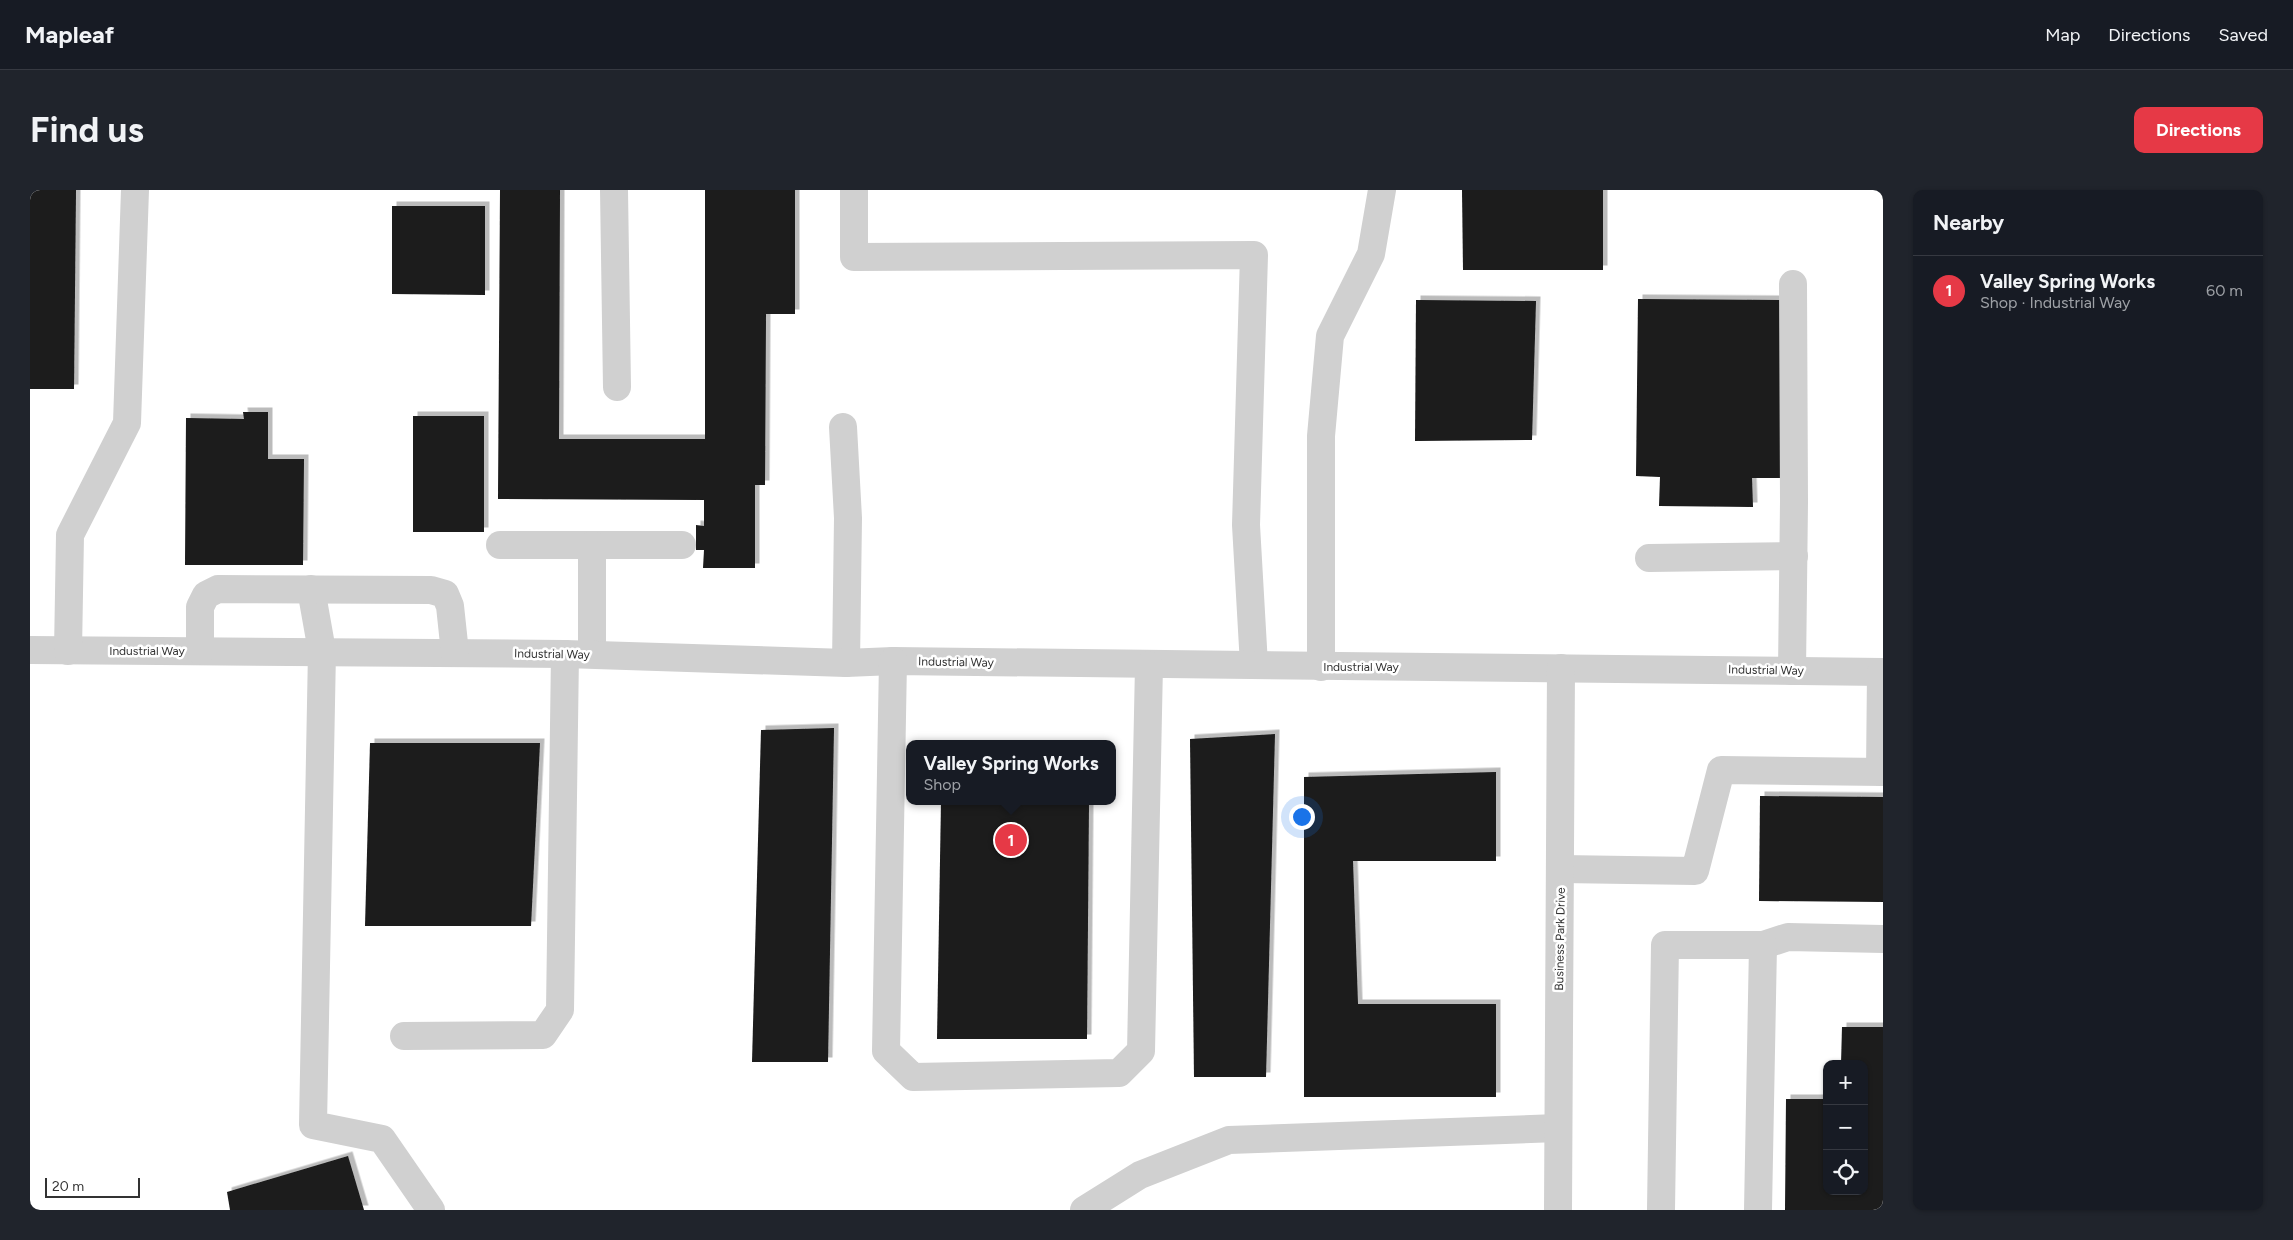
<!DOCTYPE html>
<html lang="en">
<head>
<meta charset="utf-8">
<style>
  :root { --surface:#171b24; --page:#20242c; --text:#f1f3f6; --muted:#9ea1a6; --line:#363941; --accent:#e63946 }
  body { margin:0; font-family:Figtree,sans-serif; background:var(--page); color:var(--text) }
  .controls { position:absolute; right:15px; bottom:15px; display:grid; overflow:hidden; border-radius:10px; box-shadow:0 1px 4px #0004 }
  .controls button { width:45px; height:45px; display:grid; place-items:center; padding:0; border:0; border-bottom:1px solid var(--line); background:var(--surface); color:var(--text); font:25px sans-serif }
  .scale { position:absolute; left:15px; bottom:12px; width:95px; box-sizing:border-box; padding-left:5px; border:2px solid #333; border-top:0; font-size:14px; line-height:18px; white-space:nowrap; color:#333; -webkit-text-stroke:4px #fff; paint-order:stroke }
  .you { position:absolute; left:1271px; top:626px; width:18px; height:18px; margin:-12px; border:4px solid #fff; border-radius:50%; background:#1a73e8; box-shadow:0 0 0 8px #1a73e833 }
  .badge { display:grid; place-items:center; width:32px; height:32px; border-radius:50%; background:var(--accent); color:#fff; font-size:16px; font-weight:700 }
  .pin { position:absolute; translate:-50% -50%; border:2px solid #fff; box-shadow:0 1px 5px #0006 }
  .popup { position:absolute; left:876px; top:550px; width:210px; height:65px; box-sizing:border-box; display:grid; place-content:center; border-radius:10px; background:var(--surface); filter:drop-shadow(0 1px 4px #0005); font-size:16px; white-space:nowrap; color:var(--muted) }
  .popup b { font-size:19px; color:var(--text) }
  .popup::after { content:''; position:absolute; left:50%; top:100%; margin-left:-10px; border:10px solid transparent; border-top-color:var(--surface) }
  .list { margin:0; padding:0; list-style:none }
  h2 { display:flex; justify-content:space-between; align-items:center; height:65px; margin:0; padding:0 20px; font-size:21px }
  h2 small { font-size:16px; font-weight:400; color:var(--muted) }
  .list li { display:grid; grid-template-columns:32px 1fr auto; gap:15px; align-items:center; box-sizing:border-box; height:70px; padding:0 20px; border-top:1px solid var(--line) }
  .list b { display:block; font-size:19px; white-space:nowrap }
  .list p { margin:0; font-size:16px; white-space:nowrap; color:var(--muted) }
  .list em { font-size:16px; font-style:normal; color:var(--muted) }
  .icon { flex:none; width:28px; height:28px; fill:none; stroke:currentColor; stroke-width:2; stroke-linecap:round; stroke-linejoin:round }
  .map { position:relative; flex:none; width:1853px; height:1020px; overflow:hidden; border-radius:10px }
  header { display:flex; align-items:center; gap:30px; box-sizing:border-box; height:70px; padding:0 25px; background:var(--surface); border-bottom:1px solid var(--line) }
  header strong { font-size:24px }
  nav { display:flex; gap:28px; margin-inline-start:auto; font-size:18px }
  .intro { display:flex; align-items:center; justify-content:space-between; box-sizing:border-box; height:120px; padding:0 30px }
  h1 { margin:0; font-size:35px }
  .button { padding:12px 22px; border-radius:10px; background:var(--accent); color:#fff; font-size:18px; font-weight:700 }
  main { display:flex; gap:30px; padding:0 30px }
  aside { flex:1; background:var(--surface); border-radius:10px; box-shadow:0 1px 4px #0004 }
  .map>svg:first-child { display:block }
  .building { fill:#1a1a1a; filter:url(#shadow) }
  .lines { fill:none; stroke-linecap:round; stroke-linejoin:round }
  .minor { stroke:#d0d0d0; stroke-width:28 }
  .labels { text-anchor:middle; dominant-baseline:central; stroke-width:5; stroke-linejoin:round; paint-order:stroke }
  .street-label { font-size:12px; fill:#333; stroke:#fff }
</style>
</head>
<body>
<header>
<strong>Mapleaf</strong>
<nav><a>Map</a><a>Directions</a><a>Saved</a></nav>
</header>
<div class="intro"><h1>Find us</h1><a class="button">Directions</a></div>
<main>
<div class="map">
<svg width="1853" height="1020" viewBox="0 0 1853 1020">
  <defs>
    <filter id="shadow"><feDropShadow dx="4.5" dy="-4.5" stdDeviation="0" flood-color="#0004"/></filter>
  </defs>
  <rect width="100%" height="100%" fill="#fff"/>
  <!-- building -->
  <g class="building">
    <polygon points="0,0 46,0 44,199 0,199"/>
    <polygon points="470,0 530,0 529,249 675,249 675,0 765,0 765,124 736,124 735,295 725,295 725,378 673,378 674,360 666,360 666,335 674,336 674,310 468,309"/>
    <polygon points="1432,0 1573,0 1573,80 1433,80"/>
    <polygon points="362,16 455,16 455,105 362,104"/>
    <polygon points="1608,109 1755,110 1753,288 1722,288 1723,317 1629,316 1630,287 1606,286"/>
    <polygon points="1386,110 1506,111 1502,250 1385,251"/>
    <polygon points="213,222 238,222 238,269 274,269 273,375 155,375 156,228 214,229"/>
    <rect x="383" y="226" width="71" height="116"/>
    <polygon points="804,538 798,872 722,872 731,540"/>
    <polygon points="1245,544 1236,887 1164,887 1160,549"/>
    <polygon points="340,553 510,553 501,736 335,736"/>
    <polygon points="1466,582 1466,671 1323,671 1328,814 1466,814 1466,907 1274,907 1274,587"/>
    <polygon points="1730,606 1853,607 1853,712 1729,711"/>
    <polygon points="911,611 1059,611 1057,849 907,849"/>
    <polygon points="1812,837 1853,837 1853,1020 1755,1020 1756,909 1797,909 1797,1001 1834,1001 1834,874 1811,874"/>
    <polygon points="318,966 334,1020 200,1020 197,1002"/>
  </g>
  <g class="lines">
    <!-- minor -->
    <g class="minor">
      <polyline points="584,0 587,197"/>
      <polyline points="824,0 824,67 1224,65 1216,335 1224,475"/>
      <polyline points="813,237 818,328 816,473"/>
      <polyline points="470,355 652,355"/>
      <polyline points="562,355 562,464"/>
      <polyline points="1619,368 1764,366"/>
      <polyline points="281,399 292,461 283,935 352,949 401,1020"/>
      <polyline points="0,460 535,464 816,473 863,471 1853,482"/>
      <polyline points="38,461 40,345 97,233 105,0"/>
      <polyline points="170,461 170,417 176,405 188,399 401,400 415,404 420,416 425,463"/>
      <polyline points="863,471 856,861 883,887 1089,883 1111,861 1119,475"/>
      <polyline points="1291,477 1291,246 1300,146 1341,64 1352,0"/>
      <polyline points="1762,481 1764,312 1763,94"/>
      <polyline points="1850,582 1851,482"/>
      <polyline points="1531,679 1665,681 1691,580 1853,582"/>
      <polyline points="1733,755 1758,747 1853,749"/>
      <polyline points="374,846 513,845 530,820 535,464"/>
      <polyline points="1054,1020 1110,985 1199,950 1528,938"/>
      <polyline points="1528,1020 1531,478"/>
      <polyline points="1631,1020 1635,755 1733,755 1728,1020"/>
    </g>
  </g>
  <g class="labels">
    <!-- street labels -->
    <g class="street-label">
      <text x="117" y="461">Industrial Way</text>
      <text transform="translate(522 464) rotate(1)">Industrial Way</text>
      <text transform="translate(926 472) rotate(1)">Industrial Way</text>
      <text x="1331" y="477">Industrial Way</text>
      <text transform="translate(1736 480) rotate(1)">Industrial Way</text>
      <text transform="translate(1530 749) rotate(-89)">Business Park Drive</text>
    </g>
  </g>
</svg>
<div class="controls">
<button>+</button>
<button>−</button>
<button><svg class="icon" aria-label="locate" viewBox="0 0 24 24"><circle cx="12" cy="12" r="6"/><path d="M12 2v4M12 18v4M2 12h4M18 12h4"/></svg></button>
</div>
<div class="scale">20 m</div>
<div class="you"></div>
<div class="pin badge" style="left:981px;top:650px">1</div>
<div class="popup"><b>Valley Spring Works</b>Shop</div>
</div>
<aside>
<h2>Nearby<small></small></h2>
<ul class="list">
<li><span class="badge">1</span><div><b>Valley Spring Works</b><p>Shop · Industrial Way</p></div><em>60 m</em></li>
</ul>
</aside>
</main>
</body>
</html>
